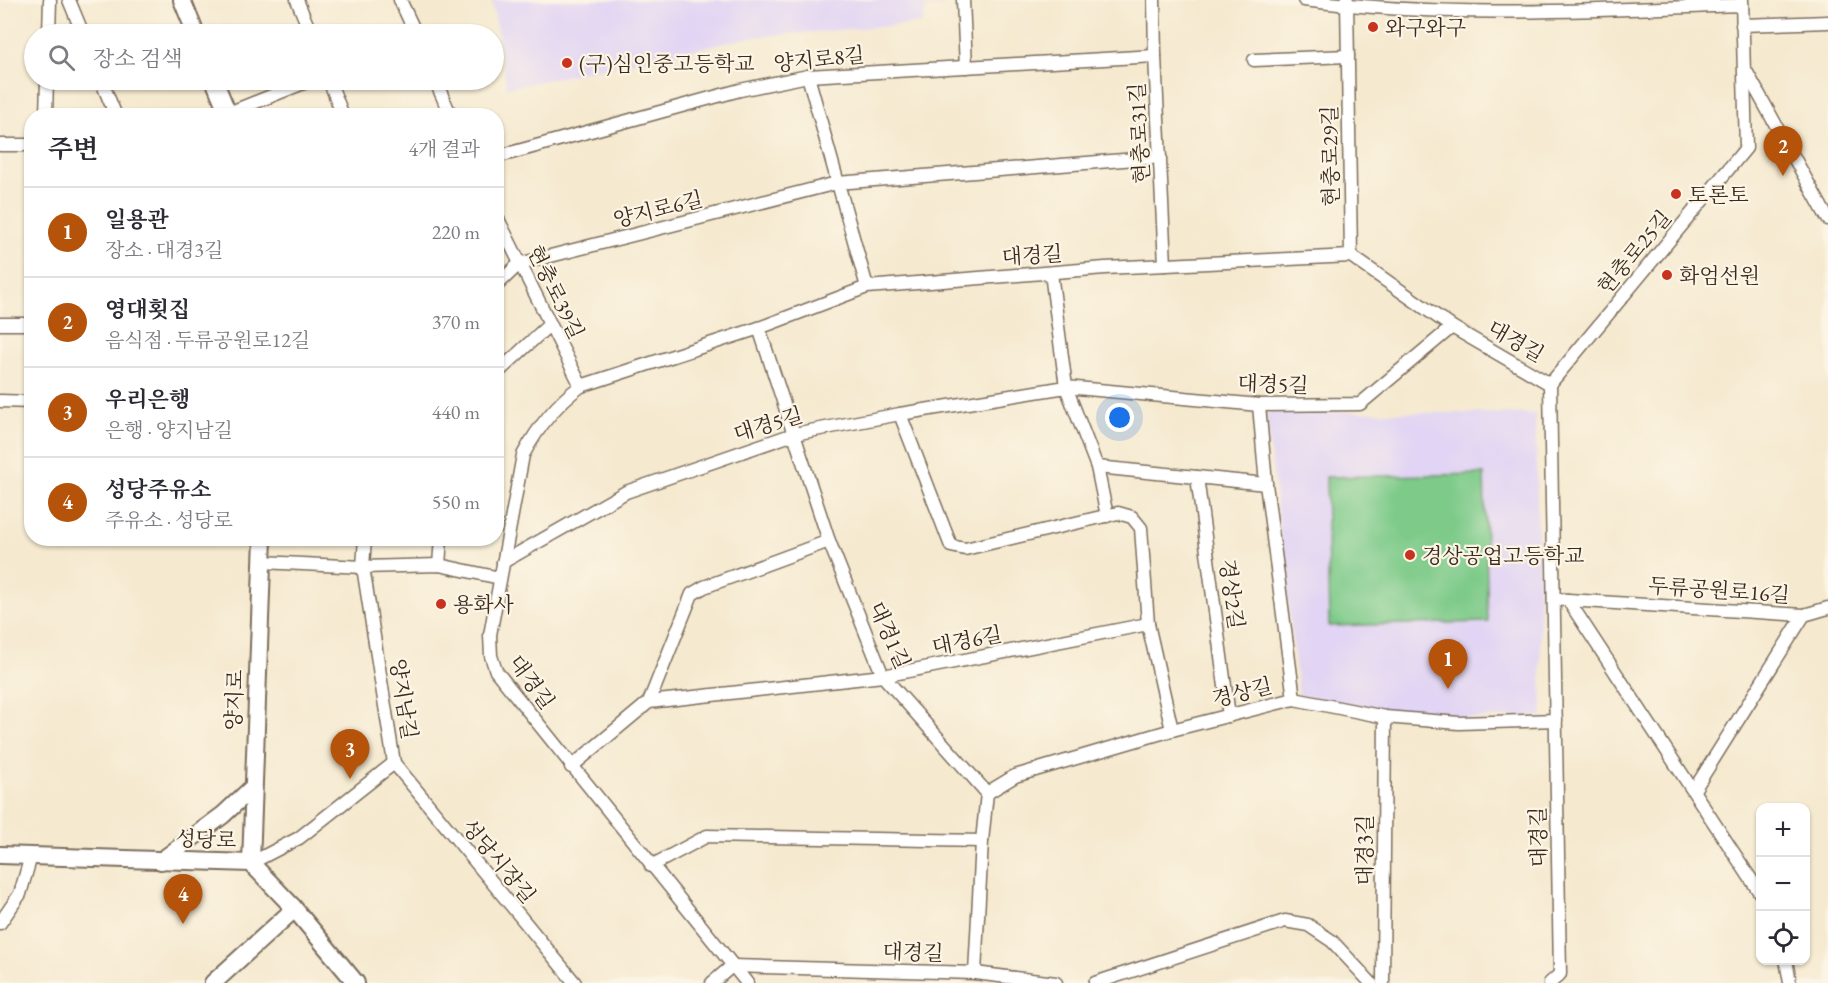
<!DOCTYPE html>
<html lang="ko">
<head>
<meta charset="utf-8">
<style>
  :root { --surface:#fff; --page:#f2f2f3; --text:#2b2b33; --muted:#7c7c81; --line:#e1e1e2; --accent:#b45309 }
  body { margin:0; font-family:"EB Garamond","Noto Serif KR",serif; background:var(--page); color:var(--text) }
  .controls { position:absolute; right:18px; bottom:18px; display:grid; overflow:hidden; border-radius:12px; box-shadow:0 2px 4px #0004 }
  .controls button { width:54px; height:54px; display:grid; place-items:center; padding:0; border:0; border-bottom:2px solid var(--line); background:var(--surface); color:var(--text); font:30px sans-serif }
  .you { position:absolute; left:1120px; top:418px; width:21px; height:21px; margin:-15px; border:4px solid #fff; border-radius:50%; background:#1a73e8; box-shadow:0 0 0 9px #1a73e833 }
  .badge { display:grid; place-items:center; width:39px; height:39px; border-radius:50%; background:var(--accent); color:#fff; font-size:20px; font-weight:700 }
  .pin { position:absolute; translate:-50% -50px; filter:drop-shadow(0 2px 3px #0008) }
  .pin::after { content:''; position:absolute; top:32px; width:21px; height:18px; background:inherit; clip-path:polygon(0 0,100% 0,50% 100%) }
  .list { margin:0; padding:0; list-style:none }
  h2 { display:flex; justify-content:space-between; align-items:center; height:78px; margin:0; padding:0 24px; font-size:26px }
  h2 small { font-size:20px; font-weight:400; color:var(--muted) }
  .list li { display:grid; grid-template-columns:39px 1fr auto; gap:18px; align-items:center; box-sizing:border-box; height:90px; padding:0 24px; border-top:2px solid var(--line) }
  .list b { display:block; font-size:22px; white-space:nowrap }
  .list p { margin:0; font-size:20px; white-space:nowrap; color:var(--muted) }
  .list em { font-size:20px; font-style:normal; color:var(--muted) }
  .icon { flex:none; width:33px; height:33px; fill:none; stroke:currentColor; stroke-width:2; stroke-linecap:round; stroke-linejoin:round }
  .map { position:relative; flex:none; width:1828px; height:983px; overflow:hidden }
  .search { position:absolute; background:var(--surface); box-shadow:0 2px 4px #0004; left:24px; top:24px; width:480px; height:66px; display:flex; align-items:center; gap:15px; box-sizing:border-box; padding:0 21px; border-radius:33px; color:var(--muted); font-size:22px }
  .panel { position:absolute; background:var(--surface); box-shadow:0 2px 4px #0004; left:24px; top:108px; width:480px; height:438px; border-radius:24px }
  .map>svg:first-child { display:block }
  .built { fill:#e1d4f4 }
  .green { fill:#7dca89; stroke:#5c7a54; stroke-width:1.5 }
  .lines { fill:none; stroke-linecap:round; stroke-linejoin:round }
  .street-casing { stroke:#7c6d5c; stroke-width:15 }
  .secondary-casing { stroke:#7c6d5c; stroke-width:20 }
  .street { stroke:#fff; stroke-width:12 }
  .secondary { stroke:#fff; stroke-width:16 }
  .poi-dot { fill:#c8321e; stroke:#fcf5e5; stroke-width:2 }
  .labels { text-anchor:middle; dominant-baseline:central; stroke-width:4.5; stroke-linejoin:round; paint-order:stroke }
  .poi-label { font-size:21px; fill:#3b2a1e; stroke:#fcf5e5; text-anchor:start }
  .street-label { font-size:21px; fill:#3b2a1e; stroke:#fcf5e5 }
</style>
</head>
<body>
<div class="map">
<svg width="1828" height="983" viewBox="0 0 1828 983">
  <rect width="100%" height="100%" fill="#fcf5e5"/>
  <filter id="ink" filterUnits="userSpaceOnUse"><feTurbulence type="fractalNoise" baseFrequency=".0167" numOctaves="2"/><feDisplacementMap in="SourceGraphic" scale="12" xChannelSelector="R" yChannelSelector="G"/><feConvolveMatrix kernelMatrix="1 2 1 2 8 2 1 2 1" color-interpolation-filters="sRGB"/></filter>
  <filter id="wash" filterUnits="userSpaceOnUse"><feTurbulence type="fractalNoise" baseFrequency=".008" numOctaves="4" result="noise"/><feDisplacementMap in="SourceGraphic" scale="24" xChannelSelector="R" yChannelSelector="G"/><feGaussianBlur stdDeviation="1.35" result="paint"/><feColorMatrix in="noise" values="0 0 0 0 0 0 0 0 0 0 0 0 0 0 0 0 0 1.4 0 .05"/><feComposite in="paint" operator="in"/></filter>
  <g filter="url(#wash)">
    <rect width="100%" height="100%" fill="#f5e9cf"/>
    <!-- built -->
    <g class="built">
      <polygon points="492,0 944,0 943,6 926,6 923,23 753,37 507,88"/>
      <polygon points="1272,411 1535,414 1542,716 1457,719 1386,714 1299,695 1266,415"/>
    </g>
    <!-- green -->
    <polygon class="green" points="1484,474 1488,622 1329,626 1326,477"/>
  </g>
  <g filter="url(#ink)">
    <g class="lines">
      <defs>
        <g id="street">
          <polyline points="69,0 83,34"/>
          <polyline points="297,0 311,34"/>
          <polyline points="400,0 416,34"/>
          <polyline points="963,0 966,67"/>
          <polyline points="1154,0 1155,56 1165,265"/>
          <path d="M1304,0C1449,19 1597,10 1742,5"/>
          <polyline points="1347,0 1351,256"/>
          <polyline points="1742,25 1828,22"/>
          <polyline points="49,34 50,0"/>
          <polyline points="1254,60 1348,56"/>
          <polyline points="1746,71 1828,219"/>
          <polyline points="808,76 867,287"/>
          <polyline points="101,80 116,116"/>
          <polyline points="329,80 343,116"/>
          <polyline points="435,80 451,116"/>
          <polyline points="46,116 47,80"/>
          <polyline points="221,116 311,80"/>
          <polyline points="0,145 32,145"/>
          <polyline points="496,157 740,90 808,76 1155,56"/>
          <polyline points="496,215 581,386"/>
          <polyline points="1051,273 1066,387 1097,467 1107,516"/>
          <polyline points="496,286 519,264 837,183 1160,157"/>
          <polyline points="0,324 32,324"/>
          <polyline points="759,328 829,541 883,676 987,793 982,841 975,973"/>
          <polyline points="496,374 550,324"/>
          <polyline points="1550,384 1746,148 1742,0"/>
          <polyline points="0,401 32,402"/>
          <polyline points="1259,405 1266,484 1294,699"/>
          <polyline points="900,414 951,546 965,549 1118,513 1132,517 1141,528 1148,624 1172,730"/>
          <polyline points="1097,467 1266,484"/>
          <polyline points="1197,477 1229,716"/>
          <polyline points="365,538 363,567 394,763 575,983"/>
          <polyline points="262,562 363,567 439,565 500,578"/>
          <polyline points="503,562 626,492 794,434 900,414 1066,387 1259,405 1360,404 1452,327"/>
          <polyline points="439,565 441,538"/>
          <polyline points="1554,599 1568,600 1760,893"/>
          <polyline points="1568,600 1804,615 1828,608"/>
          <polyline points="649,702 692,594 704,587 829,541"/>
          <polyline points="571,767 649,702 883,676 1148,624"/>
          <polyline points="1694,790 1804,615"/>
          <polyline points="987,793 1015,776 1172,730 1294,699 1385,717 1459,723 1556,720"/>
          <polyline points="251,863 299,838 394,763"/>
          <polyline points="651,866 707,836 982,841"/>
          <polyline points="0,923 20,894 31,856"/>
          <polyline points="1786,960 1790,983"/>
          <polyline points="712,983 732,966 975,973 1056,983"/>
          <path d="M747,983L496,671L491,656L490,635L523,455C537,429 557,403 581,386L759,328L867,287L1105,268L1351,256L1452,327L1550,384"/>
          <polyline points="1095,983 1285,921 1308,925 1332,941 1371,983"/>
          <polyline points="1383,983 1385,717"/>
          <polyline points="1550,983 1560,974 1550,384"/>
        </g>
        <g id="secondary">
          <polyline points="182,0 196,34"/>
          <polyline points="214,80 229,116"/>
          <polyline points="0,855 251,863 293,907 356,983"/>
          <polyline points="161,861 223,815 253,787"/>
          <polyline points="251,863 263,538"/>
          <polyline points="213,983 290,913 293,907"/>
        </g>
      </defs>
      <!-- street casing -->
      <use href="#street" class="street-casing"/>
      <!-- secondary casing -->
      <use href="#secondary" class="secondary-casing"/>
      <!-- street -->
      <use href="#street" class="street"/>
      <!-- secondary -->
      <use href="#secondary" class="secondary"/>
    </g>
  </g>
  <!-- markers -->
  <g class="poi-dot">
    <circle cx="1373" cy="27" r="6"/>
    <circle cx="567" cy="63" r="6"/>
    <circle cx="1676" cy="194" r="6"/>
    <circle cx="1667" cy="275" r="6"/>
    <circle cx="1410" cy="555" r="6"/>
    <circle cx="441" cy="604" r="6"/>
  </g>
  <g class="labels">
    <!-- poi labels -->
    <g class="poi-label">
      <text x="1385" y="27">와구와구</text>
      <text x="579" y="63">(구)심인중고등학교</text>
      <text x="1688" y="194">토론토</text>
      <text x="1679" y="275">화엄선원</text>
      <text x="1422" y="555">경상공업고등학교</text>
      <text x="453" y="604">용화사</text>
    </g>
    <!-- street labels -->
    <g class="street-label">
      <text transform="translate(819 59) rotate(-6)">양지로8길</text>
      <text transform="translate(1139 133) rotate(-93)">현충로31길</text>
      <text transform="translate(1330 156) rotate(-91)">현충로29길</text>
      <text transform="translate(658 209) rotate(-14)">양지로6길</text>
      <text transform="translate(1634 252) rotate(-50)">현충로25길</text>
      <text transform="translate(1032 255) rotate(-4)">대경길</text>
      <text transform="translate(556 292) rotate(64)">현충로39길</text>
      <text transform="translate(1516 341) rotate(30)">대경길</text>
      <text transform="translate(1273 384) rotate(2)">대경5길</text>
      <text transform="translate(768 424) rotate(-17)">대경5길</text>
      <text transform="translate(1719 590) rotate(4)">두류공원로16길</text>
      <text transform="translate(1232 594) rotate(82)">경상2길</text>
      <text transform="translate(890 635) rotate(66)">대경1길</text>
      <text transform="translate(967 640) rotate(-11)">대경6길</text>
      <text transform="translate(532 682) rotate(54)">대경길</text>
      <text transform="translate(1242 692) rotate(-14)">경상길</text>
      <text transform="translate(404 699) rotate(81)">양지남길</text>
      <text transform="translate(234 700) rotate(-88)">양지로</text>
      <text transform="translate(1538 837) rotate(-91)">대경길</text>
      <text transform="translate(206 839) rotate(2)">성당로</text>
      <text transform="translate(1364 850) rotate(-90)">대경3길</text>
      <text transform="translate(499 861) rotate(50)">성당시장길</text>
      <text transform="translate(913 952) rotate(2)">대경길</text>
    </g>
  </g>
</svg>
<div class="controls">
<button>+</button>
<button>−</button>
<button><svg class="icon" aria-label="locate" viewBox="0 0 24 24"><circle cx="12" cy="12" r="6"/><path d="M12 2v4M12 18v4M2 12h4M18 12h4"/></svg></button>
</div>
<div class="you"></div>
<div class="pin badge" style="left:1448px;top:689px">1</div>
<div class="pin badge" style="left:1783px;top:176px">2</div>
<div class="pin badge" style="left:350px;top:779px">3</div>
<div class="pin badge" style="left:183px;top:924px">4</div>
<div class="search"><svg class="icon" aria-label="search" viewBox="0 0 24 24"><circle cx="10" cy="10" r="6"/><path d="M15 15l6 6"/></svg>장소 검색</div>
<section class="panel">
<h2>주변<small>4개 결과</small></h2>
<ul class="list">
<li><span class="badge">1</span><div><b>일용관</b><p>장소 · 대경3길</p></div><em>220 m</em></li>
<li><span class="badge">2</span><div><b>영대횟집</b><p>음식점 · 두류공원로12길</p></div><em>370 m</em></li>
<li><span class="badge">3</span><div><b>우리은행</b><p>은행 · 양지남길</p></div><em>440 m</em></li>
<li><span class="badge">4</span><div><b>성당주유소</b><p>주유소 · 성당로</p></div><em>550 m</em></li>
</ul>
</section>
</div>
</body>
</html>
